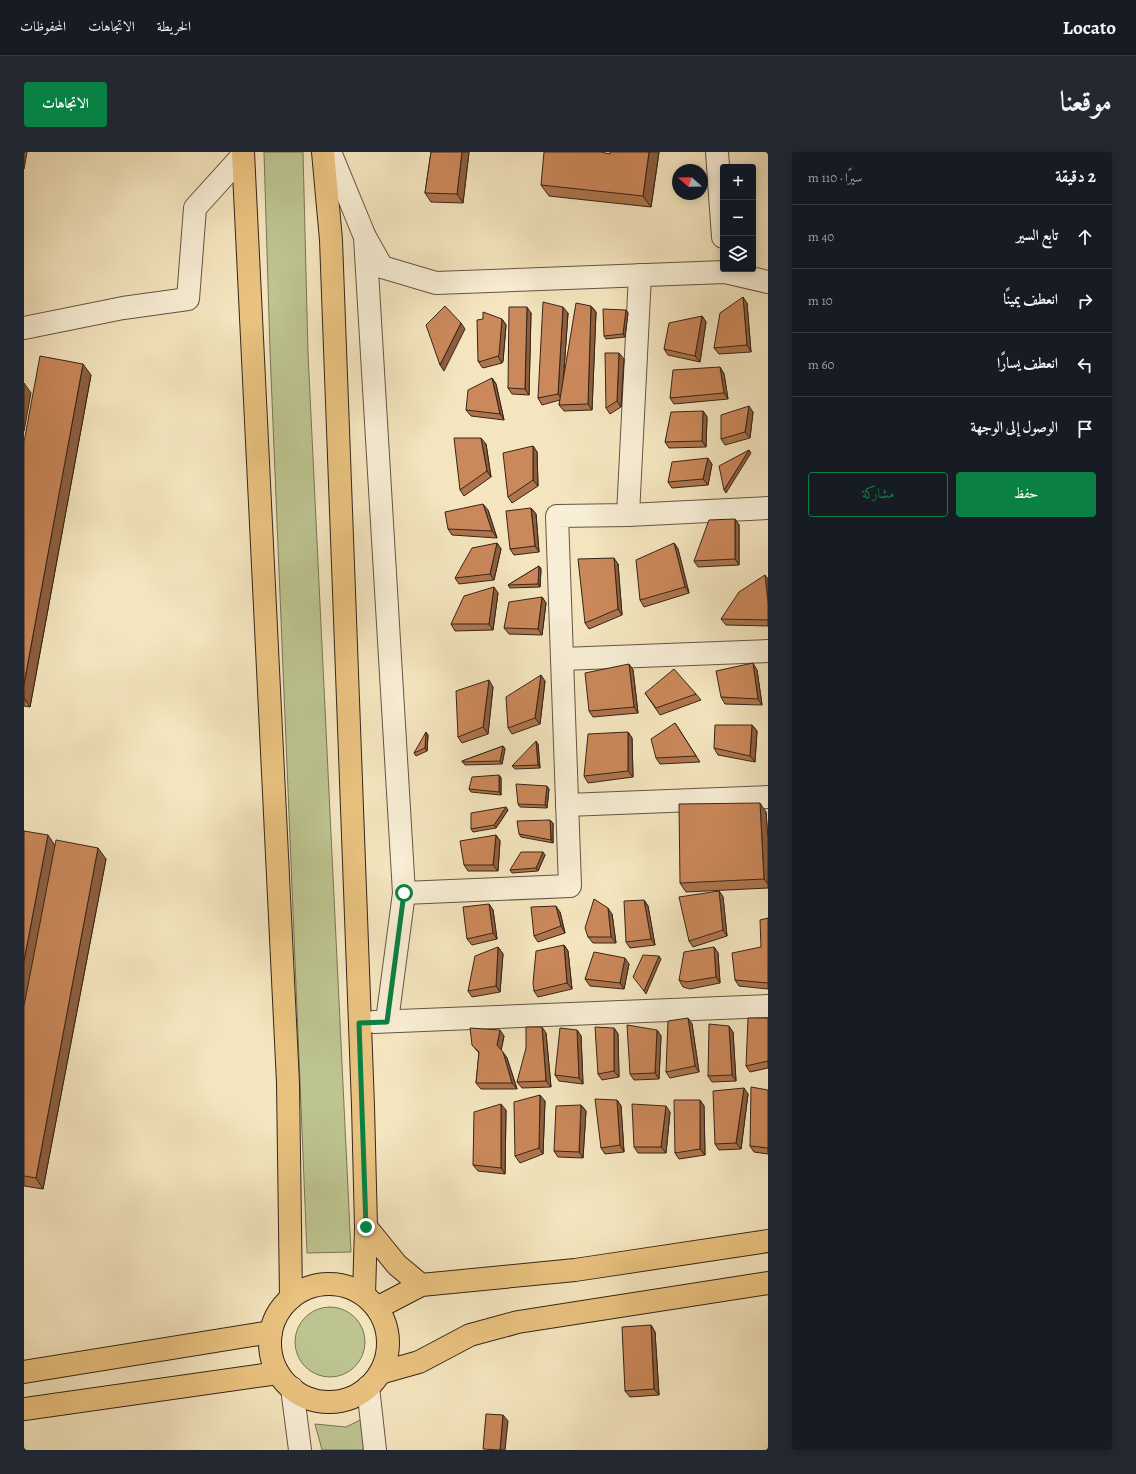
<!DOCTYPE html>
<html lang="ar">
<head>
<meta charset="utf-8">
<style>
  :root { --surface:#171b24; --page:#242831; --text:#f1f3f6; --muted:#9ea1a6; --line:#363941; --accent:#0b8043 }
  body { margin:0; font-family:Alegreya,Amiri,serif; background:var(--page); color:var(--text); direction:rtl }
  .controls { position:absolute; right:12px; top:12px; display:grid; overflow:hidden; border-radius:4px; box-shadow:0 2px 10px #0003 }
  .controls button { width:36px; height:36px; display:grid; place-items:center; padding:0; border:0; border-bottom:1px solid var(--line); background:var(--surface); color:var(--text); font:20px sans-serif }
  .compass { position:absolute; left:648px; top:12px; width:36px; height:36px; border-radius:50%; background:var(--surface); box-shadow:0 2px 10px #0003; rotate:290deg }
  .stop { position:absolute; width:12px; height:12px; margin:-9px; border:3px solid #0b8043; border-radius:50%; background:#fff }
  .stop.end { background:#0b8043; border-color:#fff; box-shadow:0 1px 4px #0008 }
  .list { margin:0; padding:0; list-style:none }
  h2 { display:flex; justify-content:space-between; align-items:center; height:52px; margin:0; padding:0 16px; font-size:17px }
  h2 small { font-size:13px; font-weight:400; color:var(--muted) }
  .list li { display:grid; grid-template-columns:26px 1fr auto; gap:12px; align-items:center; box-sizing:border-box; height:64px; padding:0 16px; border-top:1px solid var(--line) }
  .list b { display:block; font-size:15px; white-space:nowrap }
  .list em { font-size:13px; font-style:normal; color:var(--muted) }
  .actions { display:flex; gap:8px; padding:12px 16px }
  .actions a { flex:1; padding:9px 0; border:1px solid var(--accent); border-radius:4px; text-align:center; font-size:14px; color:var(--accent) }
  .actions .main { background:var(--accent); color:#fff }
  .icon { flex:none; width:22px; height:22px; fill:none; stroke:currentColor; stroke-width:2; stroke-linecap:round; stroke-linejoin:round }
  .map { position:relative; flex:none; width:744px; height:1298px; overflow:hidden; direction:ltr; border-radius:4px }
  header { display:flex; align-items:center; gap:24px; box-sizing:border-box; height:56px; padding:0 20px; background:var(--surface); border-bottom:1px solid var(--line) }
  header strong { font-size:19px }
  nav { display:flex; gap:22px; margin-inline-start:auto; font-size:14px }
  .intro { display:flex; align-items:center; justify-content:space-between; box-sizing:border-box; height:96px; padding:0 24px }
  h1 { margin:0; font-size:28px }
  .button { padding:10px 18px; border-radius:4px; background:var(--accent); color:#fff; font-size:14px; font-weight:700 }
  main { display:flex; gap:24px; padding:0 24px }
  aside { flex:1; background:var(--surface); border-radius:4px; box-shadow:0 2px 10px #0003 }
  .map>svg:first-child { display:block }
  .green { fill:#bdc490; stroke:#7a7455 }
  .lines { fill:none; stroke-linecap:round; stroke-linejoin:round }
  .street-casing { stroke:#665443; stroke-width:24 }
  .primary-casing { stroke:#36241a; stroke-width:24 }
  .street { stroke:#f8eed5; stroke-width:22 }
  .primary { stroke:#eac27f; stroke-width:22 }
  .wall { fill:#af754d; stroke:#36241a }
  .shaded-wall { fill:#8e5f3f; stroke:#36241a }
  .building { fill:#cb885a; stroke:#36241a }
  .route { stroke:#0b8043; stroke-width:5 }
</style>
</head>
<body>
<header>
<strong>Locato</strong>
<nav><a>الخريطة</a><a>الاتجاهات</a><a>المحفوظات</a></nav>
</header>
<div class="intro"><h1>موقعنا</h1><a class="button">الاتجاهات</a></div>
<main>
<aside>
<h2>2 دقيقة<small>سيرًا · 110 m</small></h2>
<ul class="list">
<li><svg class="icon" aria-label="ahead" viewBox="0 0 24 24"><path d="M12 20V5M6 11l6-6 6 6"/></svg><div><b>تابع السير</b></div><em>40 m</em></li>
<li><svg class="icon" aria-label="right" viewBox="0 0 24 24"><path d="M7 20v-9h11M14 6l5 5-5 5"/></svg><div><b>انعطف يمينًا</b></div><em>10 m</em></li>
<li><svg class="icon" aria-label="left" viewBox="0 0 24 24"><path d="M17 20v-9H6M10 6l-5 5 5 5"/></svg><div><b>انعطف يسارًا</b></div><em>60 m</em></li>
<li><svg class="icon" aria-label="arrive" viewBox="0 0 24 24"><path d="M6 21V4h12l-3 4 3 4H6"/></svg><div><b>الوصول إلى الوجهة</b></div></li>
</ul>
<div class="actions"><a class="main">حفظ</a><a>مشاركة</a></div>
</aside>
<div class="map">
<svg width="744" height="1298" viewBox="0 0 744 1298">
  <rect width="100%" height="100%" fill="#f4e5be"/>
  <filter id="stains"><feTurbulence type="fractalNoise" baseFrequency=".005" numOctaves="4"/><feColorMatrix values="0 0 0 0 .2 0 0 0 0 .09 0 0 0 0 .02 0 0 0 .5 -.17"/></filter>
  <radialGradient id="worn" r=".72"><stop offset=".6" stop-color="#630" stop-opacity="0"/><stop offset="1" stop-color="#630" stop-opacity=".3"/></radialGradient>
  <!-- green -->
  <g class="green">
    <polygon points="240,0 279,0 284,201 327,1100 283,1101 246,199"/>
    <circle cx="306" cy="1190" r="35"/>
    <polygon points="342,1265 339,1298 298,1298 291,1272 322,1275"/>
  </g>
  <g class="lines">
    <defs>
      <g id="street">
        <polyline points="306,0 341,85 358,115 412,131 701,120 744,130"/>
        <polyline points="693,0 699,85"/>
        <polyline points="341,85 380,741 363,869"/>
        <polyline points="0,176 99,156 164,147 171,56 219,3"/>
        <polyline points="604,363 616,123"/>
        <polyline points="538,507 744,499"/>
        <polyline points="543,653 744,645"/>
        <polyline points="380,741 546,734 533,364 604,363 744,356"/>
        <polyline points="350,870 744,854"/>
        <polyline points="344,1235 351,1298"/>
        <polyline points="268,1236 276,1298"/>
      </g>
      <g id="primary">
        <polyline points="219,0 264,931 267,1146"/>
        <polyline points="299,0 307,88 339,954 342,1075 340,1143"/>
        <polyline points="342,1075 373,1113 397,1133"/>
        <circle cx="305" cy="1191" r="59"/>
        <polyline points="353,1156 397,1133 551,1118 744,1089"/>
        <polyline points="0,1220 247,1180"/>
        <polyline points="356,1221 395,1210 446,1183 494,1170 744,1131"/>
        <polyline points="0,1257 254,1221"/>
      </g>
    </defs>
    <!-- street casing -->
    <use href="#street" class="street-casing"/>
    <!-- primary casing -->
    <use href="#primary" class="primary-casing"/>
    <!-- street -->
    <use href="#street" class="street"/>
    <!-- primary -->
    <use href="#primary" class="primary"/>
  </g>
  <!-- wall -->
  <g class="wall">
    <polygon points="407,0 445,0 439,51 407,50 401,41"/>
    <polygon points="635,0 627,55 525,44 517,33 586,2"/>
    <polygon points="723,151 727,200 695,202 690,196"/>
    <polygon points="567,154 572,160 568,258 540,259 535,253 536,248 518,253 514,246 544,161 539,232"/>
    <polygon points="602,158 604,161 601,185 582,187 580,184"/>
    <polygon points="507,161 505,243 488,242 484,236"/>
    <polygon points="678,164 682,170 676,210 644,203 640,197"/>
    <polygon points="478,167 482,173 479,209 478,211 459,216 458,215 454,209"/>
    <polygon points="600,207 597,255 586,262 582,256"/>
    <polygon points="696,215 700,222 704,247 650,252 646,246"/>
    <polygon points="67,223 6,555 0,554 0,290"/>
    <polygon points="468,226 472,232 480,268 447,264 442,258"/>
    <polygon points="679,259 683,265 682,295 645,296 641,290"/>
    <polygon points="729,260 726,286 701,293 697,287"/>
    <polygon points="462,292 467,325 440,344 436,338"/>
    <polygon points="509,294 513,300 514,334 488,351 484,345"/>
    <polygon points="688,312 684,333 648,336 644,330"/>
    <polygon points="507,356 512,362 515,400 490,403 486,397"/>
    <polygon points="464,358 473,386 428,383 424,377"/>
    <polygon points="711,367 715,373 715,413 674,415 670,409"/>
    <polygon points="473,391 477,397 470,428 435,432 431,426"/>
    <polygon points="650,391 654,397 665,441 620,455 616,448"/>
    <polygon points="594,412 598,463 565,477 561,471"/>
    <polygon points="515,414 517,417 516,435 486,436 484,433"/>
    <polygon points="744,427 744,474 702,473 697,467"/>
    <polygon points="474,441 469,478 431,479 427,472"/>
    <polygon points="518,445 522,451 518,483 485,482 480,476"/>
    <polygon points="605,512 609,518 614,561 569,565 565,559"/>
    <polygon points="733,518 738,553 701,552 697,545"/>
    <polygon points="521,529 516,572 488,582 484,576"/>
    <polygon points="469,535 464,582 438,591 434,585"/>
    <polygon points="621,541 672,542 677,548 636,563"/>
    <polygon points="651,571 655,577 676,610 636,612 632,606"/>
    <polygon points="728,573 733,579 731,610 694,603 690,596"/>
    <polygon points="604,580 608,586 609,625 564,631 560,624"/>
    <polygon points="404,583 403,599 392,604 390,601"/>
    <polygon points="514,592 516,616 491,617 488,614"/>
    <polygon points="479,594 481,597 478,612 441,613 438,609"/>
    <polygon points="475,623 477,626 477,643 447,640 445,637"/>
    <polygon points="525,637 523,656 496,655 494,652"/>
    <polygon points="484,658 472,676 449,680 447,677"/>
    <polygon points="742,660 744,687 744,736 662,740 656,731"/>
    <polygon points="529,671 529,691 497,685 495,682"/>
    <polygon points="0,679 31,693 82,707 19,1037 0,1034"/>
    <polygon points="472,683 476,689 474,719 444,719 440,713"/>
    <polygon points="521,703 514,719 488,721 486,718"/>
    <polygon points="695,739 699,745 703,784 669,795 665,789"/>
    <polygon points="620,748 624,754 631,793 606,796 602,790"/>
    <polygon points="465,752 469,758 473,787 448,793 443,787"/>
    <polygon points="536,760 541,781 514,790 510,784"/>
    <polygon points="588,762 592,791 569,791 564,785"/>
    <polygon points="744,766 744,837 715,834 711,828 737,795"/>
    <polygon points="540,793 544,799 548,837 514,845 510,839"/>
    <polygon points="474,795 479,802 476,840 448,845 444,839"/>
    <polygon points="690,795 694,801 696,831 666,837 659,835 655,828"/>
    <polygon points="605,812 600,837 566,834 561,827"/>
    <polygon points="664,866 668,872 675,920 646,926 642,920"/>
    <polygon points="744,866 744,916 726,920 722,914"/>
    <polygon points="590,876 594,882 595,925 578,928 574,922"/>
    <polygon points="553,878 557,884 559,932 535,929 531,923"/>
    <polygon points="633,878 637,884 635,927 610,928 606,922"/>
    <polygon points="709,880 712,929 688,930 684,924"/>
    <polygon points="522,881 527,935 498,936 493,930"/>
    <polygon points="480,884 477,898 483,906 493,937 457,937 452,931 455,901 448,893"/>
    <polygon points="744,938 744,1002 730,1000 726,994"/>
    <polygon points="724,942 717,997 695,998 691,992"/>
    <polygon points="593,948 597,954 600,1000 581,1002 577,996"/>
    <polygon points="676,948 680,954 681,1003 655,1007 651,1001"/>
    <polygon points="521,949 519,1002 496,1011 491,1004"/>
    <polygon points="557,953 562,959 559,1006 534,1005 530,999"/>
    <polygon points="482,958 481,1022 454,1019 449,1013"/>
    <polygon points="646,960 642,1001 614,1001 610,995"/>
    <polygon points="627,1173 631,1180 635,1243 606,1245 601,1239"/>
  </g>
  <!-- shaded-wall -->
  <g class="shaded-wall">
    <polygon points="0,0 3,0 0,17"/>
    <polygon points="438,0 445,0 439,51 433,42"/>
    <polygon points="625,0 635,0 627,55 619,44"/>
    <polygon points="719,145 723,151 727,200 723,193"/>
    <polygon points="567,154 572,160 568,258 564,252"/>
    <polygon points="503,155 507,161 505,243 501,237"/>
    <polygon points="539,155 544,161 538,248 534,242"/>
    <polygon points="602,158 604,161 601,185 599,182"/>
    <polygon points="678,164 682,170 676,210 671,204"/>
    <polygon points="478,167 482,173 479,209 478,211 474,204"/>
    <polygon points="437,171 441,177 420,219 416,213"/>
    <polygon points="595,201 600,207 597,255 593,249"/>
    <polygon points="59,212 67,223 6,555 0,546 0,532"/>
    <polygon points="696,215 700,222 704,247 700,241"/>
    <polygon points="468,226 472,232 480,268 476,262"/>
    <polygon points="0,231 7,241 0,279"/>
    <polygon points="725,254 729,260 726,286 721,280"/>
    <polygon points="679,259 683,265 682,295 678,289"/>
    <polygon points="457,286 462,292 467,325 463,319"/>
    <polygon points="509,294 513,300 514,334 509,328"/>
    <polygon points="725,298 727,301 702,341 700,338"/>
    <polygon points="684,306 688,312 684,333 679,327"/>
    <polygon points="459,352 464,358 473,386 468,379"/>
    <polygon points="507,356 512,362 515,400 511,394"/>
    <polygon points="711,367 715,373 715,413 711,407"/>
    <polygon points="473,391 477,397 470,428 466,422"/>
    <polygon points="650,391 654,397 665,441 661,435"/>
    <polygon points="590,406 594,412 598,463 594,457"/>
    <polygon points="515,414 517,417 516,435 514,432"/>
    <polygon points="741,423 744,427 744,451"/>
    <polygon points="470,435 474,441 469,478 465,472"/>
    <polygon points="518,445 522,451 518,483 514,477"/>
    <polygon points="729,511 733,518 738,553 734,547"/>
    <polygon points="605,512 609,518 614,561 610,555"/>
    <polygon points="517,523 521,529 516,572 511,566"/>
    <polygon points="465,528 469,535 464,582 459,575"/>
    <polygon points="728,573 733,579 731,610 726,604"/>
    <polygon points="402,580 404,583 403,599 401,596"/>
    <polygon points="604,580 608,586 609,625 604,619"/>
    <polygon points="512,589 514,592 516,616 514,613"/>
    <polygon points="479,594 481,597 478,612 476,609"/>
    <polygon points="475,623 477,626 477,643 475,640"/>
    <polygon points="523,634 525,637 523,656 521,653"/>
    <polygon points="736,651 742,660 744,687 744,732 740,727"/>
    <polygon points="482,655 484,658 472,676 470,673"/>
    <polygon points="526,668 529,671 529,691 527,688"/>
    <polygon points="24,683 32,695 0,862 0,809"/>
    <polygon points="472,683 476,689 474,719 469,713"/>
    <polygon points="74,696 82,707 19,1037 12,1026"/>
    <polygon points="519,700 521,703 514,719 512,716"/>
    <polygon points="695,739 699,745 703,784 699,778"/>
    <polygon points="620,748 624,754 631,793 627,787"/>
    <polygon points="465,752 469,758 473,787 469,781"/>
    <polygon points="532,754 536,760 541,781 537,774"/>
    <polygon points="584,756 588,762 592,791 587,785"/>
    <polygon points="540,793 544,799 548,837 543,831"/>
    <polygon points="474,795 479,802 476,840 472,834"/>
    <polygon points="690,795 694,801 696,831 692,825"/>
    <polygon points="635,804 637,807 622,842 620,839"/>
    <polygon points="601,806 605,812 600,837 596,831"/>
    <polygon points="664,866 668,872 675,920 671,914"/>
    <polygon points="705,874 709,880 712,929 708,923"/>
    <polygon points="518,875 522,881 527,935 522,929"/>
    <polygon points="590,876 594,882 595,925 590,919"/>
    <polygon points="476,878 480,884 477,899 473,893"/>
    <polygon points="553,878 557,884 559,932 555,926"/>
    <polygon points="633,878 637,884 635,927 631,921"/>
    <polygon points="479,900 483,906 493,937 488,931"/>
    <polygon points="720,936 724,942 717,997 712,991"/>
    <polygon points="516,943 521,949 519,1002 515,996"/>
    <polygon points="593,948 597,954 600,1000 596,993"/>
    <polygon points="676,948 680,954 681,1003 676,997"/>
    <polygon points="477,952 482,958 481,1022 477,1016"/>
    <polygon points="557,953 562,959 559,1006 555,1000"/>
    <polygon points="642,954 646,960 642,1001 637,995"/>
    <polygon points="627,1173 631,1180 635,1243 630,1237"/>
    <polygon points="479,1263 484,1269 481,1298 476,1298"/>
  </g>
  <!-- building -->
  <g class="building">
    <polygon points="407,0 438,0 433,42 401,41"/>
    <polygon points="520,0 577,0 586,2 586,0 625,0 619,44 517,33"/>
    <polygon points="719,145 723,193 690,196 696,161"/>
    <polygon points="519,150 539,155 534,242 514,246"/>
    <polygon points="552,151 567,154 564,252 535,253"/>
    <polygon points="421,154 437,171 416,213 402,173"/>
    <polygon points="485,155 503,155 501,237 484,236"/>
    <polygon points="579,157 602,158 599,182 580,184"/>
    <polygon points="459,160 478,167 475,203 474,204 455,210 455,209 454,209 453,168 459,167"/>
    <polygon points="678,164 671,204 640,197 645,171"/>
    <polygon points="581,201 595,201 593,249 582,256"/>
    <polygon points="16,204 59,212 0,532 0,290"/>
    <polygon points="696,215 700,241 646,246 649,218"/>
    <polygon points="468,226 476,262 442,258 444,238"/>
    <polygon points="725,254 721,280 697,287 697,263"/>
    <polygon points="679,259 678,289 641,290 647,260"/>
    <polygon points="430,286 457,286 463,319 436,338"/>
    <polygon points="509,294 509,328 484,345 479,301"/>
    <polygon points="725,298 700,338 695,314"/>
    <polygon points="684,306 679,327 644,330 648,310"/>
    <polygon points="459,352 468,379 424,377 421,360"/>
    <polygon points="507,356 511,394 486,397 482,359"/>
    <polygon points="711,367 711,407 670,409 685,368"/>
    <polygon points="473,391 466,422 431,426 448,396"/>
    <polygon points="650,391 661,435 616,448 612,408"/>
    <polygon points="590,406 594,457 561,471 554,407"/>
    <polygon points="515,414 514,432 484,433"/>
    <polygon points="741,423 744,451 744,468 697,467 715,440"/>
    <polygon points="470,435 465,472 427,472 440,444"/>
    <polygon points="518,445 514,477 480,476 485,450"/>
    <polygon points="729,511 734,547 697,545 692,519"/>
    <polygon points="605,512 610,555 565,559 561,521"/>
    <polygon points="650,517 672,542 632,556 621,541"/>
    <polygon points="517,523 511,566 484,576 482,545"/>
    <polygon points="465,528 459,575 434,585 432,539"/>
    <polygon points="651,571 672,604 632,606 627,587"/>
    <polygon points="691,573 728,573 726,604 690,596"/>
    <polygon points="402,580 401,596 390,601"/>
    <polygon points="604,580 604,619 560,624 564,582"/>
    <polygon points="512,589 514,613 488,614"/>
    <polygon points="479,594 476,609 438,610 438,609"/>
    <polygon points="475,623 475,640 445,637 448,625"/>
    <polygon points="492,632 523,634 521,653 494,652"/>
    <polygon points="736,651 740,727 656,731 655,652"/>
    <polygon points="482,655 470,673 447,677 447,661"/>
    <polygon points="526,668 527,688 495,682 493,669"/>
    <polygon points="0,679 24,683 0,809"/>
    <polygon points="472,683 469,713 440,713 436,689"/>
    <polygon points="32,688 74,696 12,1026 0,1024 0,854"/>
    <polygon points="497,700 519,700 512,716 486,718"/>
    <polygon points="695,739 699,778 665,789 655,745"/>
    <polygon points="570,747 584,756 587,785 564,785 561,776"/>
    <polygon points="620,748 627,787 602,790 600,749"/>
    <polygon points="465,752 469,781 443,787 439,755"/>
    <polygon points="532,754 537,774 510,784 507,755"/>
    <polygon points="744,766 744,831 711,828 708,801 737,795 736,768"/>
    <polygon points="540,793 543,831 510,839 509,831 512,799"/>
    <polygon points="474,795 472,834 444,839 451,804"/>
    <polygon points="690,795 692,825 662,830 655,828 660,800"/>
    <polygon points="570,800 601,806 596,831 561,827"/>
    <polygon points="619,803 635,804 620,839 609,825"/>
    <polygon points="664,866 671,914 642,920 644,869"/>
    <polygon points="724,866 744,866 744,909 722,914"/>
    <polygon points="685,872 705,874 708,923 684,924"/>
    <polygon points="603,873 633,878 631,921 606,922"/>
    <polygon points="502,875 518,875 522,929 493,930 502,896"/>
    <polygon points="571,875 590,876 590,919 574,922"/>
    <polygon points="446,876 476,878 473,893 479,900 488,931 452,931 455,900 448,893"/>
    <polygon points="536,876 553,878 555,926 531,923"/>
    <polygon points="727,935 744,938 744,996 726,994"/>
    <polygon points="720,936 712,991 691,992 689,939"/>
    <polygon points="516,943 515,996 491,1004 490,950"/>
    <polygon points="571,947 593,948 596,993 577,996"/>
    <polygon points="650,948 676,948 676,997 651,1001"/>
    <polygon points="477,952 477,1016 449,1013 450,960"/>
    <polygon points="608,952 642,954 637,995 610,995"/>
    <polygon points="557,953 555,1000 530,999 532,954"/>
    <polygon points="627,1173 630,1237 601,1239 598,1175"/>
    <polygon points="462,1262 479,1263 476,1298 459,1297"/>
  </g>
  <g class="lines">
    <!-- route -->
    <polyline class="route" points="342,1075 335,871 363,870 380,741"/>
  </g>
  <rect width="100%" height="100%" filter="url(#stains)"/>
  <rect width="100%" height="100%" fill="url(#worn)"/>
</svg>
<div class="controls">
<button>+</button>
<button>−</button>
<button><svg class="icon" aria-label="layers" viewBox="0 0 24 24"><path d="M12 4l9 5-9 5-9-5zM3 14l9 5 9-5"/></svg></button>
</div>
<svg class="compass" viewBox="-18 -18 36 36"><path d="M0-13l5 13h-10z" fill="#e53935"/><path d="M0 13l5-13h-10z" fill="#9ea1a6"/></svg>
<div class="stop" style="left:380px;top:741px"></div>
<div class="stop end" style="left:342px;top:1075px"></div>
</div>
</main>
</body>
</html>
